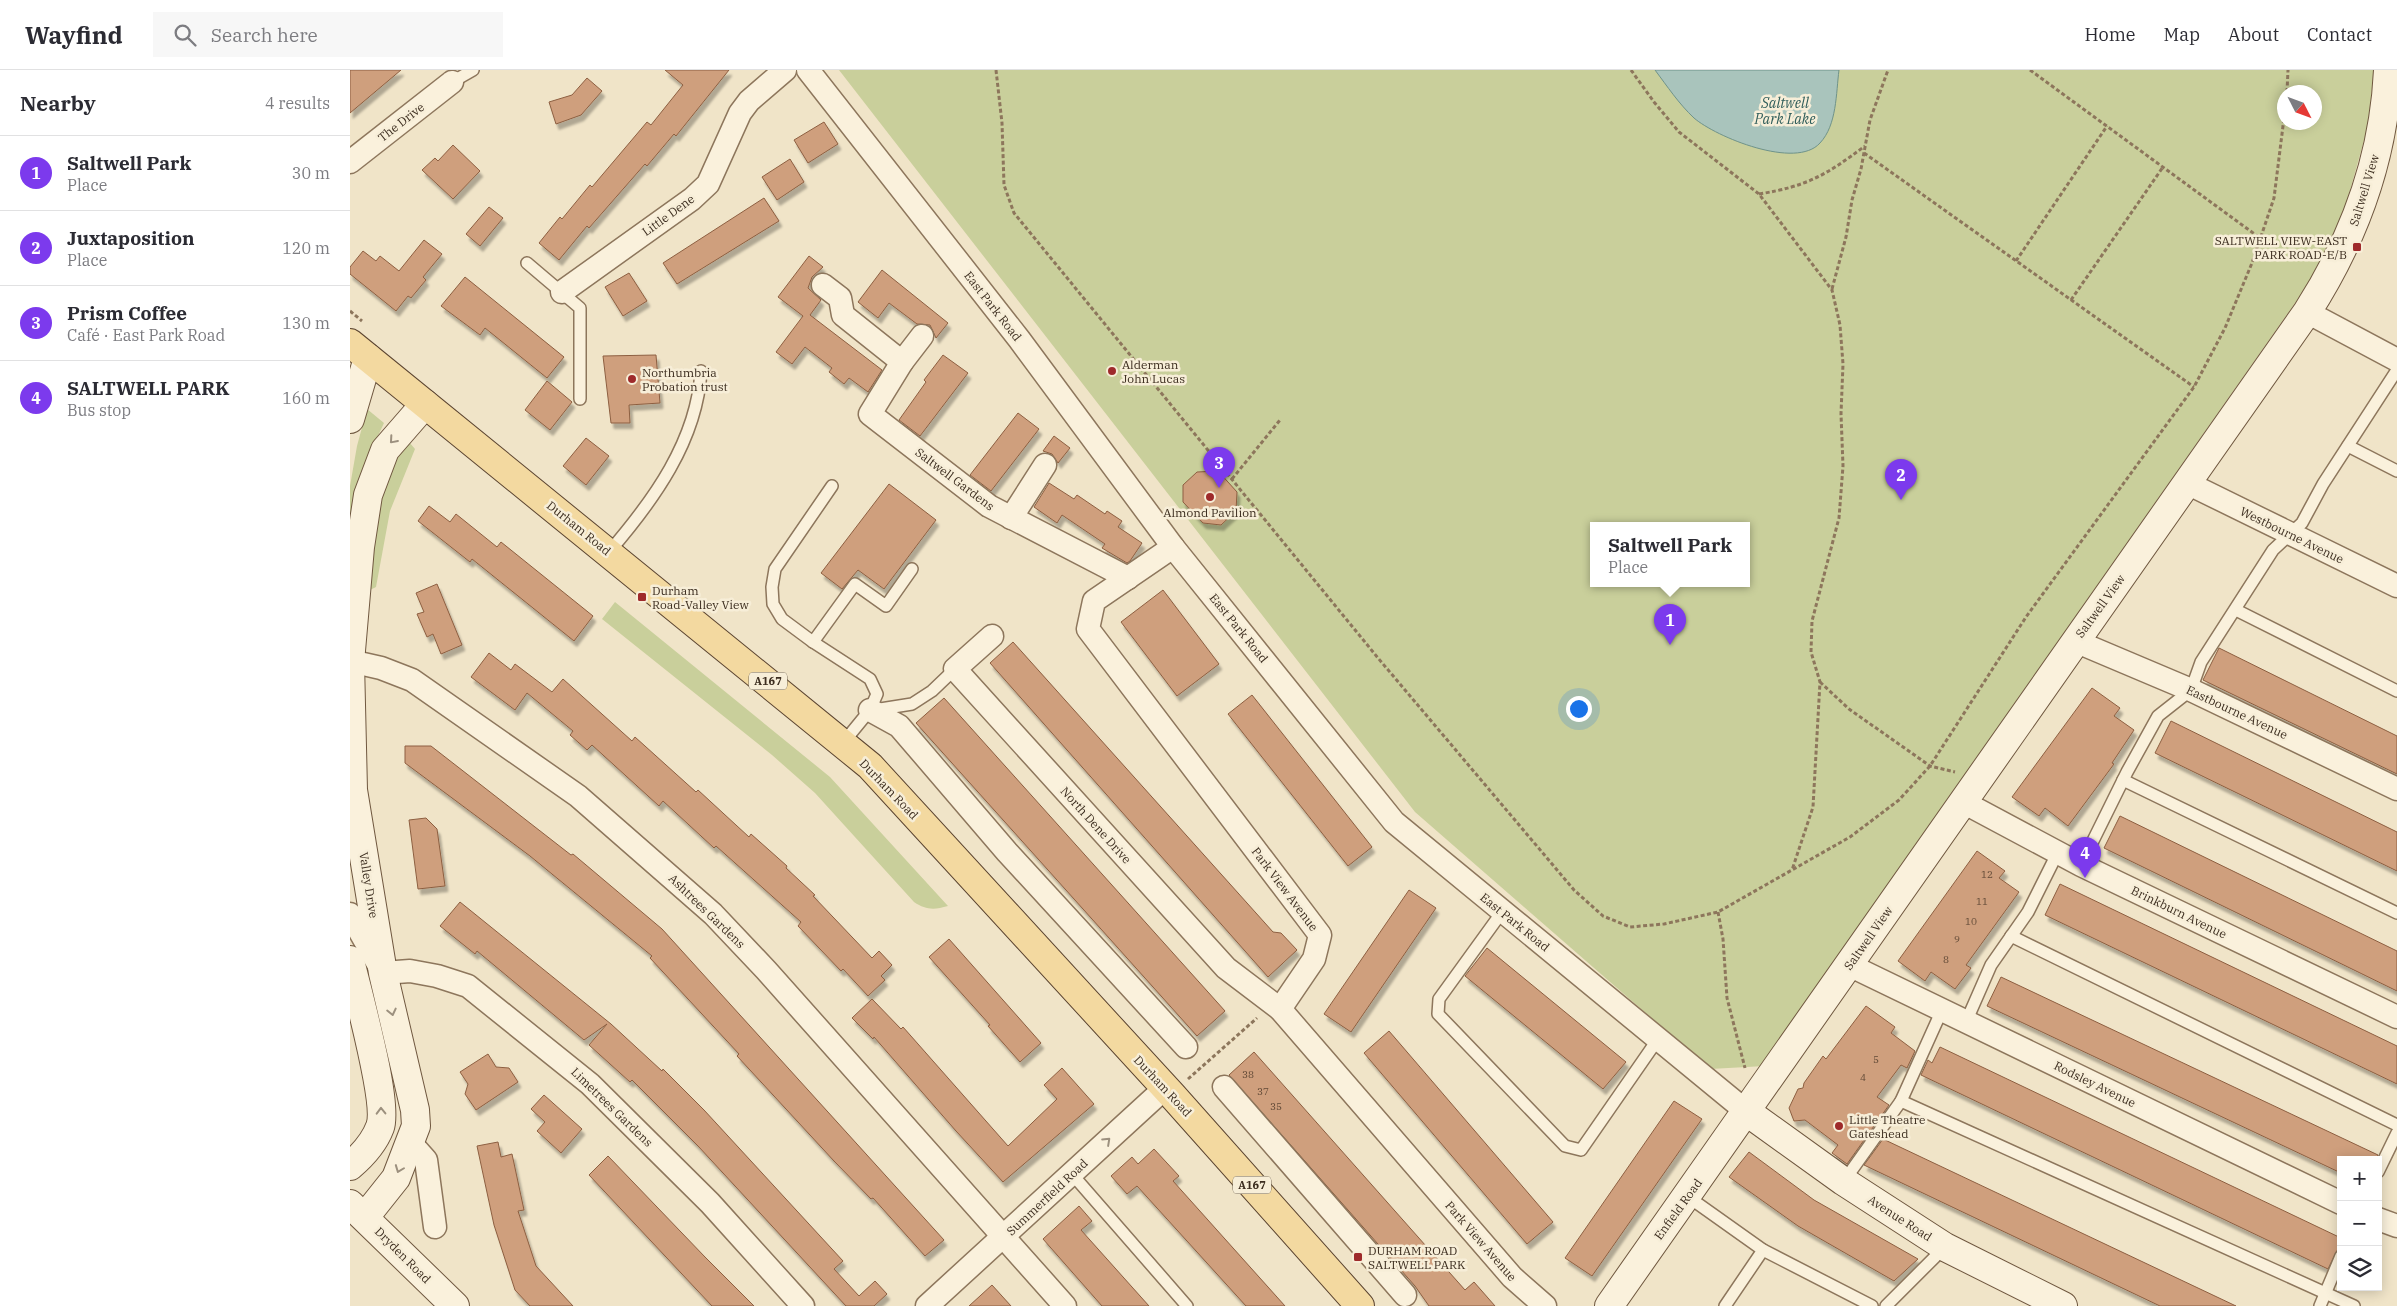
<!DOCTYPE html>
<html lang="en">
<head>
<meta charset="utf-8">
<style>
  :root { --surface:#fff; --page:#f7f7f7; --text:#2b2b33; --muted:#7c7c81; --line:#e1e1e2; --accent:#7c3aed }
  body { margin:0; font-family:"IBM Plex Serif",serif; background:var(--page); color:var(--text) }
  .controls { position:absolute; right:15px; bottom:15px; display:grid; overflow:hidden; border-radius:0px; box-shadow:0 2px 12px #0003 }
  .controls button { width:45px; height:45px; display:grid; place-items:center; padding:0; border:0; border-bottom:1px solid var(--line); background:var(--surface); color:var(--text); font:25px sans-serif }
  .compass { position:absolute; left:1927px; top:15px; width:45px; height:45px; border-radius:50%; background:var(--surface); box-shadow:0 2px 12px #0003; rotate:132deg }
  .you { position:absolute; left:1228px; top:638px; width:18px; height:18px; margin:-12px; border:4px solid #fff; border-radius:50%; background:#1a73e8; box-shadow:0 0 0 8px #1a73e833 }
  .badge { display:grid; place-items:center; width:32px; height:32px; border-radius:50%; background:var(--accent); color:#fff; font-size:16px; font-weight:700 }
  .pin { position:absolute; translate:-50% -41px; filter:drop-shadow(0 1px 2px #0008) }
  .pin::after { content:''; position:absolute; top:26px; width:18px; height:15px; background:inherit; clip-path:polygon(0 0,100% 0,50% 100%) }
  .popup { position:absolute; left:1240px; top:452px; width:160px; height:65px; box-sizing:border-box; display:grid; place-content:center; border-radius:0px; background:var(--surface); filter:drop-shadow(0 1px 4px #0005); font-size:16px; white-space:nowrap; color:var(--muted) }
  .popup b { font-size:19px; color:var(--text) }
  .popup::after { content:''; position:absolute; left:50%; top:100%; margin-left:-10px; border:10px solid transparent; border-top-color:var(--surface) }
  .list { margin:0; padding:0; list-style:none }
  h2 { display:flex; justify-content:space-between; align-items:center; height:65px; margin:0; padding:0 20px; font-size:21px }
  h2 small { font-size:16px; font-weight:400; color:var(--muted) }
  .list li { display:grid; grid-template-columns:32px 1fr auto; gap:15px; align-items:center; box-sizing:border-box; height:75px; padding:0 20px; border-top:1px solid var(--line) }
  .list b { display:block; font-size:19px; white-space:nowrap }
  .list p { margin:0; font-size:16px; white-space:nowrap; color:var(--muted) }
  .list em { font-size:16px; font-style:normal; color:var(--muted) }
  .icon { flex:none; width:28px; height:28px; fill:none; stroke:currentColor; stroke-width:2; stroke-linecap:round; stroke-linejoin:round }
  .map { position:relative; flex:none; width:2047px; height:1236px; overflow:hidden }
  header { display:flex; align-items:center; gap:30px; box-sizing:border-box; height:70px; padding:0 25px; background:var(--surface); border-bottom:1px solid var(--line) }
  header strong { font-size:24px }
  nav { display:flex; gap:28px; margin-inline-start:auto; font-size:18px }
  .search { width:350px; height:45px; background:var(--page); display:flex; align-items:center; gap:12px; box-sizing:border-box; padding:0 18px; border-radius:0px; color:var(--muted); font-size:19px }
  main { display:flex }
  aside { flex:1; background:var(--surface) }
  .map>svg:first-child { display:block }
  .green { fill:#c9cf9b; fill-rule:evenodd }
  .water { fill:#a9c4bc; stroke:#6f938a }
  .building { fill:#cf9f7d; stroke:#8d5f41; filter:url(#shadow) }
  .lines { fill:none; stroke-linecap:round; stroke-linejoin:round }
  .lane-casing { stroke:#8d765c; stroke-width:14 }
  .street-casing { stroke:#8d765c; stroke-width:25 }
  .secondary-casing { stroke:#6f573f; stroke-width:30 }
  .primary-casing { stroke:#5b4430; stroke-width:30 }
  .path { stroke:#8d765c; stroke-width:3; stroke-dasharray:4 2.5; stroke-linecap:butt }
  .lane { stroke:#faf1dc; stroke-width:11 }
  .street { stroke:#faf1dc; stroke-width:22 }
  .secondary { stroke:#faf1dc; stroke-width:28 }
  .primary { stroke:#f3d9a0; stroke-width:28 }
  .oneway { stroke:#9c907e }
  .poi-dot { fill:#9e2a2b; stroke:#f7eed8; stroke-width:2 }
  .labels { text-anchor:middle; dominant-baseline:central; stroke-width:5; stroke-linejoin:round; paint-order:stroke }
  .number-label { font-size:10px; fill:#624a37 }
  .shield { fill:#f7eed8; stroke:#756857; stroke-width:1 }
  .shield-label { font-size:11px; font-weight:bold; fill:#3d2e20 }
  .street-label { font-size:12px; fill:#3d2e20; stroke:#f7eed8 }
  .poi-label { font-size:12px; fill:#3d2e20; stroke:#f7eed8; text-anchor:start }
  .water-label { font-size:14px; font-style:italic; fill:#2f5d5a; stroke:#f7eed8 }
</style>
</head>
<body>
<header>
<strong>Wayfind</strong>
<div class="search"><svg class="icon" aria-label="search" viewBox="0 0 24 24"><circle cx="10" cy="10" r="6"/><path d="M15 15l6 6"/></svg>Search here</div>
<nav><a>Home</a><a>Map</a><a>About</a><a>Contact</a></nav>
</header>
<main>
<aside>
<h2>Nearby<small>4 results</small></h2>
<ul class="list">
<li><span class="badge">1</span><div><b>Saltwell Park</b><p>Place</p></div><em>30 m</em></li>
<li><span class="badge">2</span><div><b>Juxtaposition</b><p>Place</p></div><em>120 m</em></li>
<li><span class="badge">3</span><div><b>Prism Coffee</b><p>Café · East Park Road</p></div><em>130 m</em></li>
<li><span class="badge">4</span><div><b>SALTWELL PARK</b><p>Bus stop</p></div><em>160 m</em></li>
</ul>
</aside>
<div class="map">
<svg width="2047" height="1236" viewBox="0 0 2047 1236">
  <defs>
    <filter id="shadow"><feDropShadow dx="3" dy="5.5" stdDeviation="1" flood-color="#0004"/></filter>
  </defs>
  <rect width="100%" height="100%" fill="#f0e4c8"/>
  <!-- green -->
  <g class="green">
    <path d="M489,0H2024L2018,56L1994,142L1957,216L1544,805L1415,996L1360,999L1065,742ZM1934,22H1964V52H1934ZM1244,456H1396V514H1244Z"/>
    <polygon points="17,339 34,353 13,398 0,470 0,416 7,376"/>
    <polygon points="59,372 65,379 40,441 26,517 20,520 24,457 33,411 48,378"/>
    <path d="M265,532L480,707L598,836C584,840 576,840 564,832L465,723L422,685L252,549Z"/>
  </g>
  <!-- water -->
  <path class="water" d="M1305,0H1489C1486,23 1487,55 1470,73C1446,100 1366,67 1344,48C1329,34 1317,16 1305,0Z"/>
  <!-- building -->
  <g class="building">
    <polygon points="0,0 51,0 0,43"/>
    <polygon points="315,0 379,0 326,66 324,64 297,96 295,94 239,158 237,156 209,190 189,173 210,147 212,149 240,115 242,117 297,52 301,55 333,15"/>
    <polygon points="237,8 252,21 231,45 206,54 199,32 222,25"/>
    <polygon points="474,52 488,74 458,93 444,70"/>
    <polygon points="103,75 130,101 103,129 72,100 85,88 88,91"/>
    <polygon points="440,89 454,112 427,130 412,107"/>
    <polygon points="414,128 429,151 327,214 313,193"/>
    <polygon points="139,137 153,148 130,176 116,164"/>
    <polygon points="74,170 92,184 73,207 76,210 61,228 58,226 46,241 0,204 0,197 13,181 26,191 30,186 49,201"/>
    <polygon points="459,186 473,197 462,207 458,218 471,230 460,245 532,300 518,322 499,308 494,314 479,302 482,298 455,277 442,294 426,282 453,246 428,227"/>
    <polygon points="532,200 598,253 586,268 580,255 567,254 539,233 528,248 508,232"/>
    <polygon points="279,203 297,231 273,246 255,217"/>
    <polygon points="115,207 214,287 197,308 135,258 130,265 91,236"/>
    <polygon points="306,285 310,333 279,335 280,353 261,353 253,286"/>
    <polygon points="593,285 618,303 570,366 549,350 576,312 574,310"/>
    <polygon points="197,311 222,332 200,360 175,340"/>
    <polygon points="668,343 689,359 641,421 620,405"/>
    <polygon points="704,366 720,378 708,393 702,384 693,381"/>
    <polygon points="236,368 259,386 236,415 213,396"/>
    <polygon points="868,401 887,422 886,441 871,455 853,453 833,432 833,415 847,402"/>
    <polygon points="699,413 724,429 727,425 755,444 757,441 772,451 768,457 792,473 780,491 777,493 752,478 755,474 712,445 707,453 684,437"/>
    <polygon points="539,414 586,450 534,519 508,500 492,519 471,503"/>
    <polygon points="79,436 100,452 106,444 147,477 151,472 243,546 224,571 122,489 120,492 68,451"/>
    <polygon points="87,514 112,575 91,584 83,564 77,567 67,544 74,542 66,523"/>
    <polygon points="813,520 869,594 827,626 771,552"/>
    <polygon points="663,572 923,862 931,863 947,880 918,907 640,593"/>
    <polygon points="1869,578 2047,666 2047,704 1853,610"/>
    <polygon points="139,583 161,600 165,594 202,622 213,609 282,671 285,667 346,722 348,720 399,767 401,764 437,796 436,798 465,825 463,826 522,888 529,881 542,895 531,906 535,910 518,926 493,899 491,901 448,856 451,852 366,776 364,778 313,731 309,736 242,675 237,680 220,665 223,661 177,623 165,640 121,607"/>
    <polygon points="1742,618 1770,638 1764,646 1784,660 1762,693 1764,694 1718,756 1695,738 1689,746 1662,727"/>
    <polygon points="902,625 1022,777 998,796 878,644"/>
    <polygon points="594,628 875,941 847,966 566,653"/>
    <polygon points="1821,651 2047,762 2047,801 1805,683"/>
    <polygon points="55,676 81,676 221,785 223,784 312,859 594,1170 575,1186 523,1128 521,1129 484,1091 387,986 389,984 300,888 302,886 180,786 55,693"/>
    <polygon points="1770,746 2047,881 2047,921 1754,778"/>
    <polygon points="76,748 87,759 95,816 68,819 59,750"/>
    <polygon points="1627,781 1655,801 1649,808 1669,822 1616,895 1621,898 1605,919 1581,902 1575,911 1548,891"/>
    <polygon points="1710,814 2047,976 2047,1014 1695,845"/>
    <polygon points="1059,820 1086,838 1001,962 974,944"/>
    <polygon points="110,832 261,954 312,1001 313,999 354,1040 493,1191 484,1199 509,1226 525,1211 537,1224 524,1236 496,1236 348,1076 282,1010 280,1012 239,975 257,954 234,970 127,881 125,884 90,856"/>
    <polygon points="599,869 691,973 670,992 638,956 640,955 579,887"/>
    <polygon points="1137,878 1276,992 1253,1019 1115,906"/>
    <polygon points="1651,907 2028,1085 2026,1090 1991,1090 1991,1103 1637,936"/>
    <polygon points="522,929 551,959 553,957 658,1076 707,1029 694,1015 712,998 744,1034 653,1112 606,1061 524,967 523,969 502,948"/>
    <polygon points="1516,936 1545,957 1541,963 1565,981 1557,998 1551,995 1527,1027 1539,1035 1497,1094 1482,1083 1488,1075 1455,1050 1444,1051 1439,1038 1448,1019 1453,1018 1454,1013 1473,986 1476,989"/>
    <polygon points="1039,961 1203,1152 1177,1174 1014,983"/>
    <polygon points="1590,977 1991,1168 1991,1173 1978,1199 1571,1005 1578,990 1582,993"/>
    <polygon points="904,982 1115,1220 1124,1212 1145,1236 1079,1236 1065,1216 879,1005"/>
    <polygon points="138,984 146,997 159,998 168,1012 126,1040 115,1024 118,1014 110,1002"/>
    <polygon points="194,1025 232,1059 211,1083 187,1061 195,1052 181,1039"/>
    <polygon points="1324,1031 1352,1049 1242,1206 1215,1188"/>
    <polygon points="1533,1069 1886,1236 1810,1236 1514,1095"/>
    <polygon points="148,1072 151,1087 162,1084 174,1140 168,1141 186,1196 223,1236 180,1236 165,1220 144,1155 127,1076"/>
    <polygon points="804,1079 829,1106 823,1111 935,1236 896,1236 787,1116 777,1124 761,1106 782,1087 788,1094"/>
    <polygon points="1399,1082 1464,1130 1568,1189 1544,1211 1448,1156 1379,1107"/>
    <polygon points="258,1086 355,1187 404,1236 362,1236 239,1105"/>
    <polygon points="729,1136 742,1151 731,1160 799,1236 752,1236 693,1169"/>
    <polygon points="642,1215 661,1236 619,1236"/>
  </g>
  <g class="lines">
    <defs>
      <g id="lane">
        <polyline points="102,12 123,0"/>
        <polyline points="177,193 230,238 230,329"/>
        <polyline points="1998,376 2047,401"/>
        <polyline points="482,416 425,499 422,517 423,534 432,549 463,572 520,609 527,624 520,640 493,673"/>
        <path d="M259,482C303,431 347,371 351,301"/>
        <polyline points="1886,540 2047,621"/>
        <polyline points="463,572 505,514 536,536 562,499"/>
        <polyline points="524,640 562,634 582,621 605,599"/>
        <polyline points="1773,710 2047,843"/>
        <polyline points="1731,795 1777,702 1808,646 1841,620 1851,592 1923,480 1952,453 1973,414 2047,300"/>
        <polyline points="1152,842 1089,929 1088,944 1215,1076 1231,1080 1308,969"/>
        <polyline points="1661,866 2047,1055"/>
        <polyline points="1616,952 1641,895 1678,842 1708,782"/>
        <polyline points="1551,1031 2004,1236"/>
        <polyline points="2028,1102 2047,1063"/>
        <polyline points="722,1104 837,1236"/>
        <polyline points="1494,1111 1551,1031 1592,940"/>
        <polyline points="1337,1126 1413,1180 1375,1236"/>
        <polyline points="1413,1180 1522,1236"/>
        <polyline points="1536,1236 1595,1177"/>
        <polyline points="1970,1236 1991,1186"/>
      </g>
      <g id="street">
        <polyline points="458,0 669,269 823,477 1044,752 1397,1042"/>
        <polyline points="0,92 102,12"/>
        <polyline points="473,215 490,228 493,245 552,292"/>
        <polyline points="212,222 342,129 358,114 390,43 399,31 435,0"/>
        <polyline points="1957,242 2047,290"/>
        <polyline points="572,266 552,292 520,344 639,436 778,508"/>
        <polyline points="1837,413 2047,516"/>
        <polyline points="661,448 695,395"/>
        <polyline points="823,477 744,531 738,559 970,865 964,889 930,939 1162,1207 1195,1236"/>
        <polyline points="642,566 605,599 876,898 930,939"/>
        <polyline points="1725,571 1841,620 2047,719"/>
        <polyline points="0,591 31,598 62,610 228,726 363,844 416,900 715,1236"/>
        <polyline points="520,640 549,656 657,782 836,977"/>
        <polyline points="1613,732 1731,795 2047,947"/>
        <polyline points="0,844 33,903 60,901 87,906 118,916 240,1014 360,1133 453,1236"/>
        <polyline points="1499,895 1991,1133"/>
        <polyline points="874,1017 1055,1225"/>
        <polyline points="60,1072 76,1090 85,1157"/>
        <polyline points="2028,1149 2047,1156"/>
        <polyline points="577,1236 815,1018"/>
      </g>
      <g id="secondary">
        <polyline points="0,349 18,288"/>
        <path d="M0,890C7,921 39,1033 30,1057C24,1073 13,1085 0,1096"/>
        <polyline points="1397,1042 1493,1111 1595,1177 1713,1236"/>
        <polyline points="0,1134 105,1236"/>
        <polyline points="15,1147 46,1108 66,1056 65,1040 33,903 3,720 0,592 10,477 18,425 35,380 75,334"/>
        <path d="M1259,1236L1957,242C2004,169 2034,87 2038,0"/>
      </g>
      <polyline id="primary" points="0,273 520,696 822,1025 1010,1236"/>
    </defs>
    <!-- lane casing -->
    <use href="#lane" class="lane-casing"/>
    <!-- street casing -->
    <use href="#street" class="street-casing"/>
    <!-- secondary casing -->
    <use href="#secondary" class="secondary-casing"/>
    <!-- primary casing -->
    <use href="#primary" class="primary-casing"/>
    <!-- path -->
    <g class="path">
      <polyline points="646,0 652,53 654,115 664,143 1028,588 1224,820 1253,846 1280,857 1314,854 1368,842 1500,767 1549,730 1580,696 1676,547 1844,317 1875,258 1902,193 1924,128 1934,48"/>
      <polyline points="1281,0 1304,32 1329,62 1409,124 1482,220 1490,255 1493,294 1491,344 1493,396 1489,448 1462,551 1461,582 1470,612 1463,737 1442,800"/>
      <polyline points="1680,0 1910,168"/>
      <polyline points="1937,22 1938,0"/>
      <polyline points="1514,83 1844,317"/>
      <path d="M1409,124C1458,116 1476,105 1515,76"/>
      <polyline points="1666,191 1757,56"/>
      <polyline points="1482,219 1496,167 1502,130 1511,99 1520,50 1538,0"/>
      <polyline points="1721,230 1813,97"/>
      <polyline points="0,241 12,251"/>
      <polyline points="882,409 930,350"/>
      <polyline points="1470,612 1499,639 1580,696 1605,702"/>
      <polyline points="1368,842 1373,869 1377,928 1395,998"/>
      <polyline points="838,1009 907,948"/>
    </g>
    <!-- lane -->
    <use href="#lane" class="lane"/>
    <!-- street -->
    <use href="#street" class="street"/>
    <!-- secondary -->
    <use href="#secondary" class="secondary"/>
    <!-- primary -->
    <use href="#primary" class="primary"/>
  </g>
  <!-- one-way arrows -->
  <defs><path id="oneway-chevron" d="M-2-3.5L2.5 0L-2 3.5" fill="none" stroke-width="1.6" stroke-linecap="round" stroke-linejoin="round" transform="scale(1.25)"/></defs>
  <g class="oneway">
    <use href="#oneway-chevron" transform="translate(43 370) rotate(131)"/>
    <use href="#oneway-chevron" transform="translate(42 942) rotate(77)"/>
    <use href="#oneway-chevron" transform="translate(31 1041) rotate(-91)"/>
    <use href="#oneway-chevron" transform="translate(757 1071) rotate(-43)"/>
    <use href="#oneway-chevron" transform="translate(49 1099) rotate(111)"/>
  </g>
  <!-- markers -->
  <g class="poi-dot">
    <rect x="2002" y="172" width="10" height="10" rx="2.5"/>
    <circle cx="762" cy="301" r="5"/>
    <circle cx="282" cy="309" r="5"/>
    <circle cx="860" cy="427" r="5"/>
    <rect x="287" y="522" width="10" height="10" rx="2.5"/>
    <circle cx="1489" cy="1056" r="5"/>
    <rect x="1003" y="1182" width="10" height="10" rx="2.5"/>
  </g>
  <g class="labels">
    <!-- number labels -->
    <g class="number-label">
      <text x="1637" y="804">12</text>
      <text x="1632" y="831">11</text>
      <text x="1621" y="851">10</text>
      <text x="1607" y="869">9</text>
      <text x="1596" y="889">8</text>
      <text x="1526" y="989">5</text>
      <text x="898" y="1004">38</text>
      <text x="1513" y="1007">4</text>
      <text x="913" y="1021">37</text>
      <text x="926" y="1036">35</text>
    </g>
    <!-- shield labels -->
    <g class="shield">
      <rect x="399" y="602.5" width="38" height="17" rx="4"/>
      <rect x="883" y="1106.5" width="38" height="17" rx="4"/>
    </g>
    <g class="shield-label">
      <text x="418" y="611">A167</text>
      <text x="902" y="1115">A167</text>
    </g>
    <!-- street labels -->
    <g class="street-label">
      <text transform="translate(51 52) rotate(-38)">The Drive</text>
      <text transform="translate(2014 120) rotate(-73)">Saltwell View</text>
      <text transform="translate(318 145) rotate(-36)">Little Dene</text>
      <text transform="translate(643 236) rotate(52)">East Park Road</text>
      <text transform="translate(605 409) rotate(37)">Saltwell Gardens</text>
      <text transform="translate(229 458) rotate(39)">Durham Road</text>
      <text transform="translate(1942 465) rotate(26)">Westbourne Avenue</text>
      <text transform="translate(1750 536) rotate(-54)">Saltwell View</text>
      <text transform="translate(889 558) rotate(51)">East Park Road</text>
      <text transform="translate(1887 642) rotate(25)">Eastbourne Avenue</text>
      <text transform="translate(539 719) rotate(46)">Durham Road</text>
      <text transform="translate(746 755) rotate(48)">North Dene Drive</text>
      <text transform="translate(19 815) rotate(81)">Valley Drive</text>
      <text transform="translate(935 819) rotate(53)">Park View Avenue</text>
      <text transform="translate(357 841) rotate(44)">Ashtrees Gardens</text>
      <text transform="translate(1829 842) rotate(26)">Brinkburn Avenue</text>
      <text transform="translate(1165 852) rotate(39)">East Park Road</text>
      <text transform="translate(1518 868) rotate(-55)">Saltwell View</text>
      <text transform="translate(1745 1014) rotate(26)">Rodsley Avenue</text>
      <text transform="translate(813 1016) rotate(47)">Durham Road</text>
      <text transform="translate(262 1037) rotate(44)">Limetrees Gardens</text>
      <text transform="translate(697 1127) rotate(-43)">Summerfield Road</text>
      <text transform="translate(1328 1139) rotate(-54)">Enfield Road</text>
      <text transform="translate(1550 1148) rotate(33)">Avenue Road</text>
      <text transform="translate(1131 1171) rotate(49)">Park View Avenue</text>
      <text transform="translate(53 1185) rotate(45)">Dryden Road</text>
    </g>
    <!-- poi labels -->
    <g class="poi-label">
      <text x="1997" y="170" text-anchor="end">SALTWELL VIEW-EAST<tspan x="1997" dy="14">PARK ROAD-E/B</tspan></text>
      <text x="772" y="294">Alderman<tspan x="772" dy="14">John Lucas</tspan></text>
      <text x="292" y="302">Northumbria<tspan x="292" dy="14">Probation trust</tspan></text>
      <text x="860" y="442" text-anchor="middle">Almond Pavilion</text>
      <text x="302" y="520">Durham<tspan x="302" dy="14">Road-Valley View</tspan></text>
      <text x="1499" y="1049">Little Theatre<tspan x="1499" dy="14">Gateshead</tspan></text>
      <text x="1018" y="1180">DURHAM ROAD<tspan x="1018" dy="14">SALTWELL PARK</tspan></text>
    </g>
    <!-- water labels -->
    <g class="water-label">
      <text x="1435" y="33">Saltwell<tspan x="1435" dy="16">Park Lake</tspan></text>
    </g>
  </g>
</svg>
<div class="controls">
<button>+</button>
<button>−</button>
<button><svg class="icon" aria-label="layers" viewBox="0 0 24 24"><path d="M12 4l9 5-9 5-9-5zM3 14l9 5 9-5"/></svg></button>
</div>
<svg class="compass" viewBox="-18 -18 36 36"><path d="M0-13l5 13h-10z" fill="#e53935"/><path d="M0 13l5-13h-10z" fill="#7c7c81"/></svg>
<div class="you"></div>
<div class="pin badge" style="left:1320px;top:575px">1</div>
<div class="popup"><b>Saltwell Park</b>Place</div>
<div class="pin badge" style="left:1551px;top:430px">2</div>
<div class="pin badge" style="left:869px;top:418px">3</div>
<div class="pin badge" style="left:1735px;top:808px">4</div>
</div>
</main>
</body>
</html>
